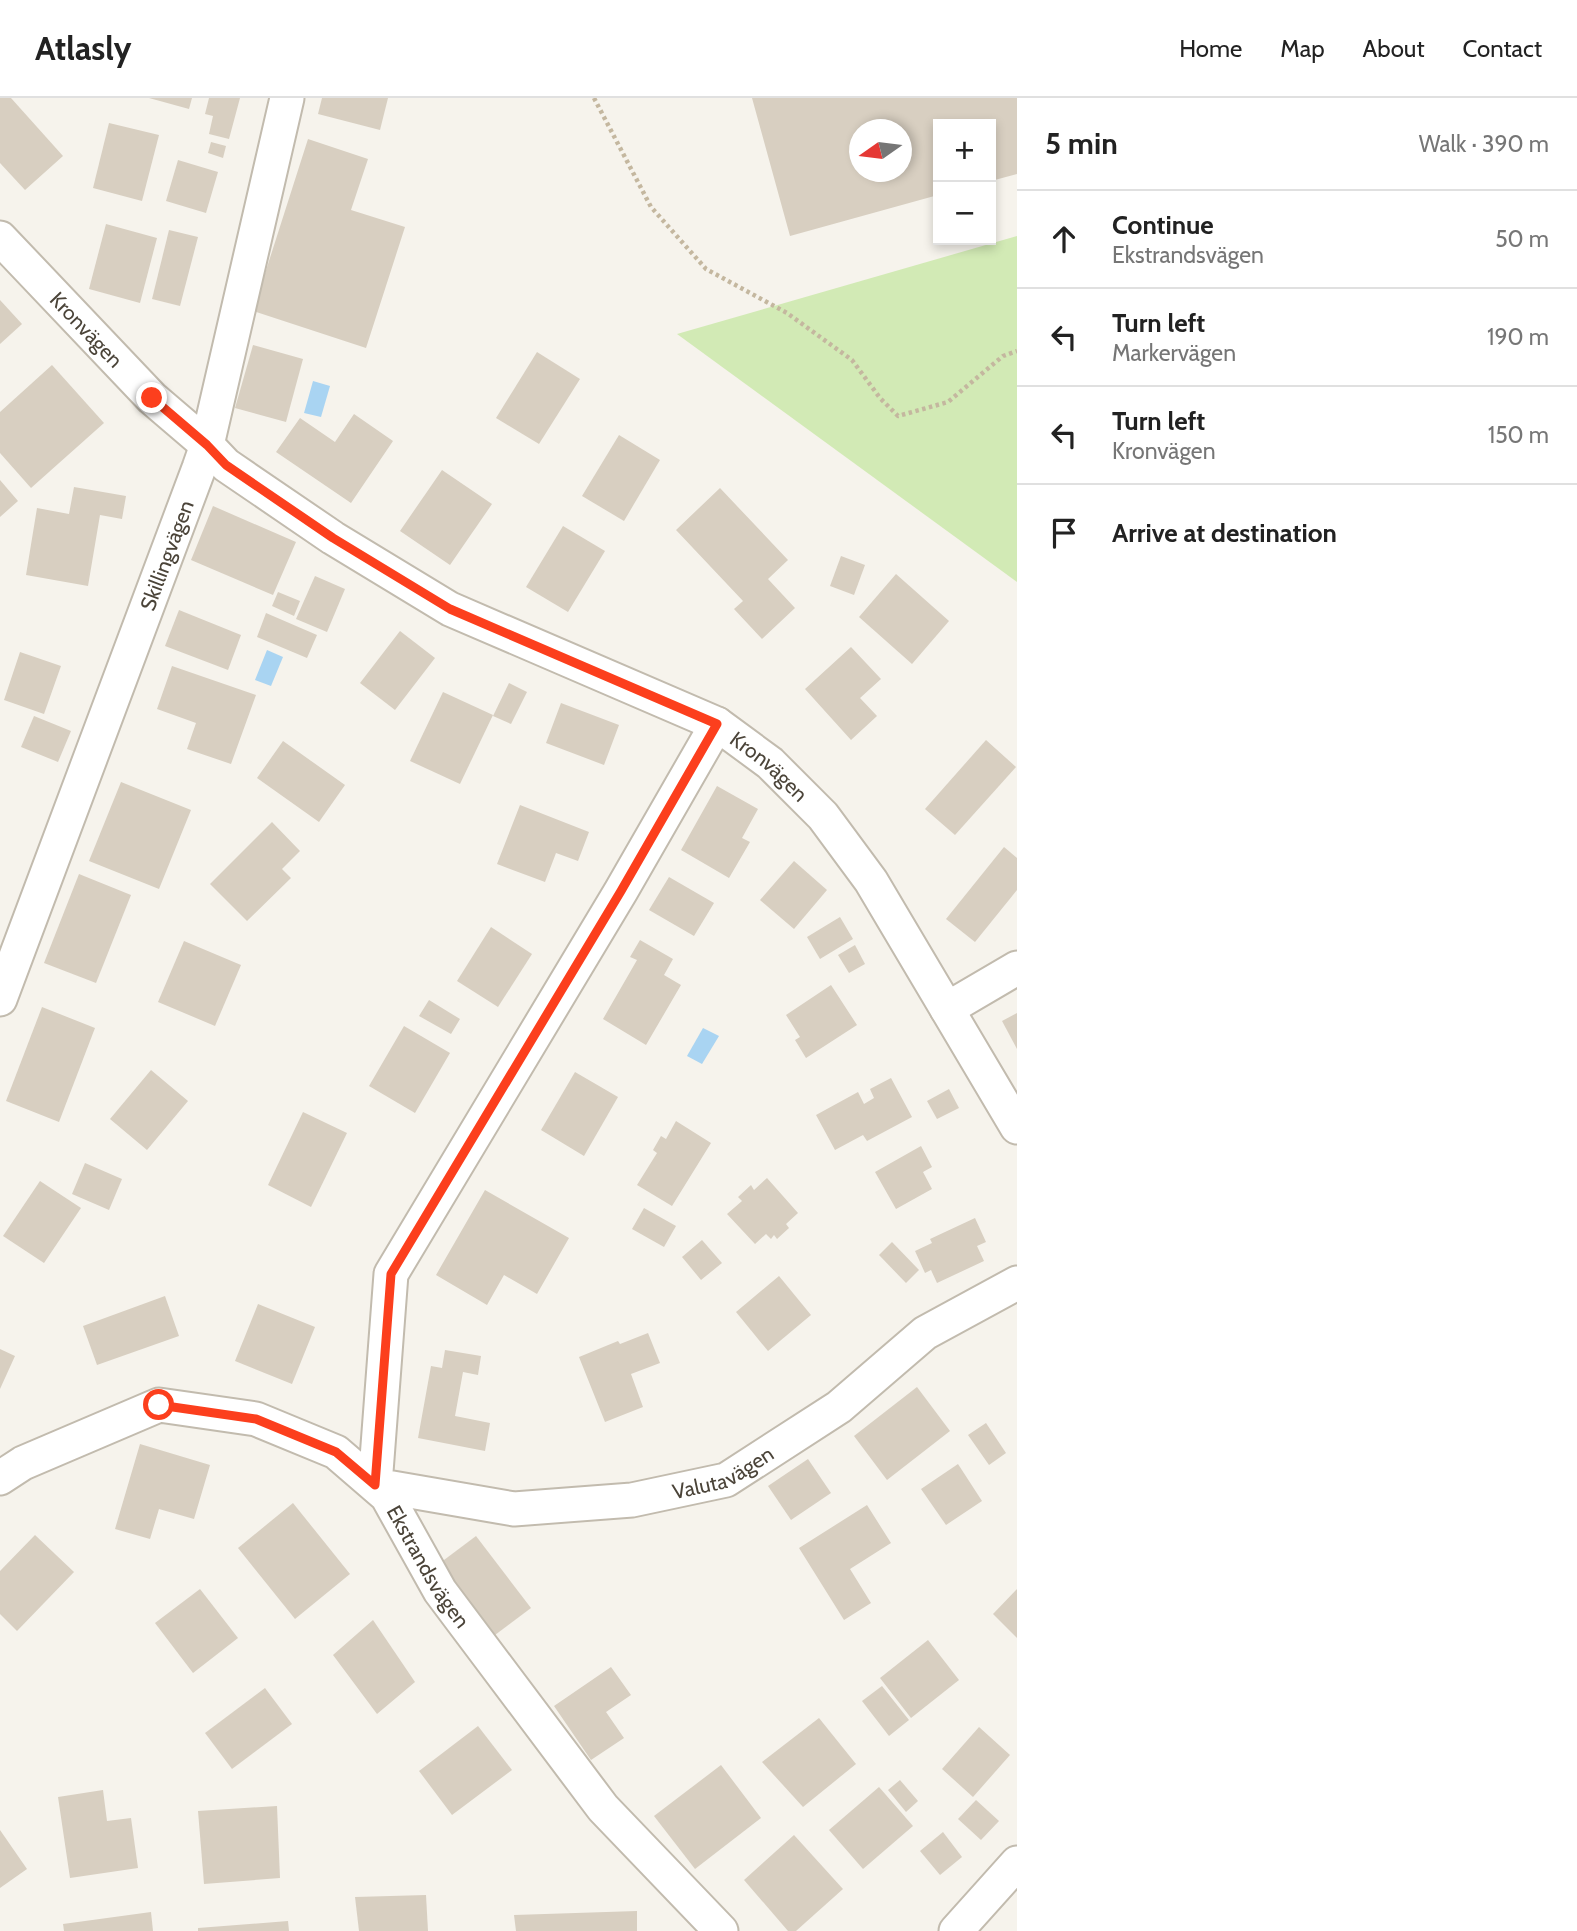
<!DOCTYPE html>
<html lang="en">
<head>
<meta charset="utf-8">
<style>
  :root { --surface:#fff; --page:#f2f2f2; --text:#222; --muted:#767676; --line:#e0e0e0 }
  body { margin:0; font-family:Cabin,sans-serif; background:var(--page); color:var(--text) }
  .controls { position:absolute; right:21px; top:21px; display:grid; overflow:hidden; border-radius:0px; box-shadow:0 4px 10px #0003 }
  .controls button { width:63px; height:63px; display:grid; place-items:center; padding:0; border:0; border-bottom:2px solid var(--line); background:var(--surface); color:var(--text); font:35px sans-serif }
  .compass { position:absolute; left:849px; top:21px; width:63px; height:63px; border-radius:50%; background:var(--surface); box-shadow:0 4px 10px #0003; rotate:256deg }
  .stop { position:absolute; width:21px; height:21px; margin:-16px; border:5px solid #fc3f1d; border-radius:50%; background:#fff }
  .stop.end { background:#fc3f1d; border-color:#fff; box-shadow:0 2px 7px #0008 }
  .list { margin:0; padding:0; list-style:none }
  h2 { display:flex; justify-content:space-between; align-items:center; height:91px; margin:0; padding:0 28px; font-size:30px }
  h2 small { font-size:23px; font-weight:400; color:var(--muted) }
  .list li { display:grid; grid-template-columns:46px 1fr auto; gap:21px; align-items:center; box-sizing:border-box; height:98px; padding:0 28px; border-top:2px solid var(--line) }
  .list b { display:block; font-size:26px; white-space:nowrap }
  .list p { margin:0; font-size:23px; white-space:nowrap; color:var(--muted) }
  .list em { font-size:23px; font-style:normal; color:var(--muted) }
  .icon { flex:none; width:38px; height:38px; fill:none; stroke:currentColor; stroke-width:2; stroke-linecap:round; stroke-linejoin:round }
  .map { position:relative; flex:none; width:1017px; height:1833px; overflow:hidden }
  header { display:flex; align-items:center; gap:42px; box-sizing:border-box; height:98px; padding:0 35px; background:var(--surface); border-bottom:2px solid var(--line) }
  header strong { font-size:33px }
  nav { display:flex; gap:38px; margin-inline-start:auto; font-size:24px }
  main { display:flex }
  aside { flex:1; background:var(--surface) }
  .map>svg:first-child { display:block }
  .green { fill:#d2eab5 }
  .water { fill:#a9d4f2 }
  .building { fill:#d8cfc1; fill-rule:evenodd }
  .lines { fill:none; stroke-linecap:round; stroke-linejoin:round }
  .minor-casing { stroke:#c2bbae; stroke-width:37 }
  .path { stroke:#c4b79f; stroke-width:4.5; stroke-dasharray:3.5 3.5; stroke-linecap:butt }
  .minor { stroke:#fff; stroke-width:33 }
  .route { stroke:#fc3f1d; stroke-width:9 }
  .labels { text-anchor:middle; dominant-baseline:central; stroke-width:7; stroke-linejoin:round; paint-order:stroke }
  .street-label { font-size:21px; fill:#4b4439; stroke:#fff }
</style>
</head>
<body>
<header>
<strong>Atlasly</strong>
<nav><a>Home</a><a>Map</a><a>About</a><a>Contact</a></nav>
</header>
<main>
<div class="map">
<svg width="1017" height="1833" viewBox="0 0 1017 1833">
  <rect width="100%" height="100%" fill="#f6f3ec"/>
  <!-- green -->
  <polygon class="green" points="1017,138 1017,484 677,236"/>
  <!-- water -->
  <g class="water">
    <polygon points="313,283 330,288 321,319 304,315"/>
    <polygon points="267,552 283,559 271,588 255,582"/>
    <polygon points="703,930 719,938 702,966 687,958"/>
  </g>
  <!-- building -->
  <g class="building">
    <polygon points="0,0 11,0 63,58 25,92 0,65"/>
    <polygon points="149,0 192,0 189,11"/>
    <polygon points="209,0 240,0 229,41 209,36 213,18 205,16"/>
    <polygon points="322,0 388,0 380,32 318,16"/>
    <path d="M752,0H1017V76L991,83V26H938V97L790,138ZM860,32H902V74H860Z"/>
    <polygon points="109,25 159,37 142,103 93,90"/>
    <polygon points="308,41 368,61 351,112 405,129 366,250 253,213"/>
    <polygon points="211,44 226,48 223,60 208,55"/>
    <polygon points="178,62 218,74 206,115 166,103"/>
    <polygon points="106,126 157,140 140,205 89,191"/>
    <polygon points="169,132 198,139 180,208 152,201"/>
    <polygon points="0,202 22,226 0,246"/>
    <polygon points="253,247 303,261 286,324 235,310"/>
    <polygon points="537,254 580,281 539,346 496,320"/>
    <polygon points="52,267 104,325 31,390 0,355 0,314"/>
    <polygon points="354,316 393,343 351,405 276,354 300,320 335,344"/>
    <polygon points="619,337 660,362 624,423 582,398"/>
    <polygon points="442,372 492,406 450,467 400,433"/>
    <polygon points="0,382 18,403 0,419"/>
    <polygon points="74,389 126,398 122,421 100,417 88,488 26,477 37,410 69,416"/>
    <polygon points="720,390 788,462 768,481 795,510 762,541 734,511 743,503 676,432"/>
    <polygon points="213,408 296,444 273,497 191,462"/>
    <polygon points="563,428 605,453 568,514 526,489"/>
    <polygon points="841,458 865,467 854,497 830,488"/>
    <polygon points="896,476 949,523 912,566 859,519"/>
    <polygon points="315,478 345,491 327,534 296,521"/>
    <polygon points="278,494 300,503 294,518 272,508"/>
    <polygon points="179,512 241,537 228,572 165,548"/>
    <polygon points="266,515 317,537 307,560 257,539"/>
    <polygon points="400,533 435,560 395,612 360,585"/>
    <polygon points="851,549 881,581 860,600 877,618 851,642 805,591"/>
    <polygon points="20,554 61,568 44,616 4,602"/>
    <polygon points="172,568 256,597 231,666 187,651 196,625 157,611"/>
    <polygon points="509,585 527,594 511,626 493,618"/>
    <polygon points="443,594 493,617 460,686 410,663"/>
    <polygon points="561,605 619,627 604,667 546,645"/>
    <polygon points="34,618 71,633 58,664 21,649"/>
    <polygon points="986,642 1016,669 955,737 925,711"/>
    <polygon points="283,643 345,687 319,724 257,680"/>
    <polygon points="121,684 191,712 159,791 89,763"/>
    <polygon points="717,688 758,711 742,740 750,744 729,780 681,752"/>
    <polygon points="520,707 589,734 578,763 556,755 545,784 497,766"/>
    <polygon points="272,724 300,753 282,771 291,780 247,823 210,786"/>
    <polygon points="1004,749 1017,760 1017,792 975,844 946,821"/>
    <polygon points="794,763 827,792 794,831 760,802"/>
    <polygon points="79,776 131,797 96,885 44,865"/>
    <polygon points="669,779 714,805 694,838 649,812"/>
    <polygon points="840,819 853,841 820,861 807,839"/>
    <polygon points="491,829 532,856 498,909 457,883"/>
    <polygon points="640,842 673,861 664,877 681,887 646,947 603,921 637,862 630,859"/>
    <polygon points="184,843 241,867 215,928 158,904"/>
    <polygon points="855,847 865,866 849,875 838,857"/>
    <polygon points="831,887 857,927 806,960 795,942 800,939 786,917"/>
    <polygon points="429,902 460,921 451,936 419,918"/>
    <polygon points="42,909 95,930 59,1024 6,1003"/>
    <polygon points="1017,915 1017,951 1002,923"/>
    <polygon points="404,928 450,955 415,1015 369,988"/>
    <polygon points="151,972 188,1003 147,1052 110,1021"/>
    <polygon points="575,974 618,999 584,1058 541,1032"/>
    <polygon points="891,980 912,1019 867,1043 863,1037 835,1052 816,1017 858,994 864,1006 874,1000 870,991"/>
    <polygon points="949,991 959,1010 937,1021 927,1003"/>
    <polygon points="303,1014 347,1035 311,1109 268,1087"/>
    <polygon points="676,1023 711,1045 672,1108 637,1087 657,1055 653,1052 661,1038 666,1041"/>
    <polygon points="921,1048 932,1069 923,1074 932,1091 896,1111 875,1074"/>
    <polygon points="85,1065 122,1081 109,1112 72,1096"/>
    <polygon points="767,1080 798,1115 786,1126 789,1130 777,1141 774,1137 771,1141 766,1136 755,1146 727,1116 742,1103 738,1099 751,1087 754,1092"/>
    <polygon points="40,1083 81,1110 44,1165 3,1138"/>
    <polygon points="485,1092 569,1140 537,1196 504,1177 487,1207 436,1177"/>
    <polygon points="644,1110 676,1128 664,1149 632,1131"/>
    <polygon points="975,1120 986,1144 977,1148 984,1163 937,1185 931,1172 925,1175 915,1153 932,1145 930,1141"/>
    <polygon points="702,1142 722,1165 701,1182 682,1159"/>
    <polygon points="892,1144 919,1172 906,1185 879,1157"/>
    <polygon points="779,1178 811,1217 768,1253 736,1214"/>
    <polygon points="165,1198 179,1238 97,1267 83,1228"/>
    <polygon points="258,1206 315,1229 292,1286 235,1263"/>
    <polygon points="648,1235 660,1265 631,1276 643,1309 605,1324 579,1259 618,1243 620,1246"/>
    <polygon points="0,1251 15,1258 0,1291"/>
    <polygon points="445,1252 481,1258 478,1277 463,1274 455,1318 490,1325 485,1353 418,1340 431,1268 442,1270"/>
    <polygon points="917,1289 950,1333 887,1382 854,1338"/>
    <polygon points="986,1325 1006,1355 989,1367 968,1337"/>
    <polygon points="140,1346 210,1367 194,1421 159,1411 150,1441 115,1431"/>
    <polygon points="808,1361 831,1395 791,1422 768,1388"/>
    <polygon points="958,1366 982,1403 946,1427 921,1391"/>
    <polygon points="293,1405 350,1476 295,1521 238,1450"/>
    <polygon points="867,1407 891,1445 850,1471 871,1505 844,1522 799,1450"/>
    <polygon points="35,1437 74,1474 17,1533 0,1516 0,1473"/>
    <polygon points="476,1438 531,1510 495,1537 440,1465"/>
    <polygon points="200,1491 238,1540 193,1575 155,1525"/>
    <polygon points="1017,1491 1017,1540 993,1516"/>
    <polygon points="373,1522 415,1584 377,1616 333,1557"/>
    <polygon points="928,1542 959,1582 911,1620 880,1580"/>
    <polygon points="611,1569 631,1597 606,1614 624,1640 591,1662 554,1608"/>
    <polygon points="882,1588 909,1622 889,1638 862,1603"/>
    <polygon points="265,1590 292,1626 232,1671 205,1635"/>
    <polygon points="819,1620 856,1666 803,1709 762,1664"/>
    <polygon points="478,1628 512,1672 452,1717 419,1673"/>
    <polygon points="979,1629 1010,1657 973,1699 942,1671"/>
    <polygon points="721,1667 761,1720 695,1771 654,1718"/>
    <polygon points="900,1682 918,1703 906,1714 888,1692"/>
    <polygon points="879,1689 913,1728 863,1771 829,1732"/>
    <polygon points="103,1692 107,1723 131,1720 138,1770 70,1780 58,1699"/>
    <polygon points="976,1702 999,1723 981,1742 958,1721"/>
    <polygon points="277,1708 280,1780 204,1786 198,1713"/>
    <polygon points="0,1732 27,1771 0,1790"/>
    <polygon points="943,1734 962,1759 940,1777 920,1753"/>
    <polygon points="794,1737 843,1791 796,1833 788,1833 744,1782"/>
    <polygon points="426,1797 428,1833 359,1833 355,1799"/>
    <polygon points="637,1813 637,1833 516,1833 514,1817"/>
    <polygon points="151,1814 153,1833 64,1833 63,1826"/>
    <polygon points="288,1823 289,1833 198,1833 198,1830"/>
  </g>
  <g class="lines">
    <defs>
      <g id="minor">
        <path id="s1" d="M0,140L152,300L207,347L226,367L333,440L450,511L717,626L770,665L823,718L871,783L1017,1029"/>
        <path id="s2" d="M717,626L621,793L391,1176L375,1387L514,1411L632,1402L726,1382L839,1309L925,1235L1017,1185"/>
        <path id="s3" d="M0,901L199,370L207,347L287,0"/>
        <polyline points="947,911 1017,870"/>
        <path id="s4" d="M0,1380L23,1365L159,1307L256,1321L336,1354L387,1398L440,1493L603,1710L721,1833"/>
        <polyline points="956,1833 1017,1765"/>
      </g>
    </defs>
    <!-- minor casing -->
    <use href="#minor" class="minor-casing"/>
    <!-- path -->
    <polyline class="path" points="594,0 651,109 706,171 787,215 852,262 880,300 898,318 948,304 1003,258 1017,253"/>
    <!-- minor -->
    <use href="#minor" class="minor"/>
  </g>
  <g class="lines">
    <!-- route -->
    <polyline class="route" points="152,300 207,347 226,367 333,440 450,511 717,626 621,793 391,1176 375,1387 336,1354 256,1321 159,1307"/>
  </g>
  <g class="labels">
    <!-- street labels -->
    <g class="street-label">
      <text stroke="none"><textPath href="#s1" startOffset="126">Kronvägen</textPath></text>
      <text stroke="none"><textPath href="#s3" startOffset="474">Skillingvägen</textPath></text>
      <text stroke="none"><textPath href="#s1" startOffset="945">Kronvägen</textPath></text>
      <text stroke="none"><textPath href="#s2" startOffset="1206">Valutavägen</textPath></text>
      <text stroke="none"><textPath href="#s4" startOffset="509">Ekstrandsvägen</textPath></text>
    </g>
  </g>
</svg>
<div class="controls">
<button>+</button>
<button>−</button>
</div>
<svg class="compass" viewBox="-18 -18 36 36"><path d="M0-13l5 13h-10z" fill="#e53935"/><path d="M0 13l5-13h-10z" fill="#767676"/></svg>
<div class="stop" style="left:159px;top:1307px"></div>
<div class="stop end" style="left:152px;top:300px"></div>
</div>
<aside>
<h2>5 min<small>Walk · 390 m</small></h2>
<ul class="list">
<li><svg class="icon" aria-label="ahead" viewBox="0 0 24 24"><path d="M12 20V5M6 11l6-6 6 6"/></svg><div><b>Continue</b><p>Ekstrandsvägen</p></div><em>50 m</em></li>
<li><svg class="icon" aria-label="left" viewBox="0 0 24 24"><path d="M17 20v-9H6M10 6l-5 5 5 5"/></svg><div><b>Turn left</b><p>Markervägen</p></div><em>190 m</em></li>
<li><svg class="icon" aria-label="left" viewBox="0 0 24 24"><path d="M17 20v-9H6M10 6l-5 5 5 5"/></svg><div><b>Turn left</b><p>Kronvägen</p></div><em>150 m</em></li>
<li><svg class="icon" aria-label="arrive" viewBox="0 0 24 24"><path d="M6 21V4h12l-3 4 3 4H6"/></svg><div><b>Arrive at destination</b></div></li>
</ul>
</aside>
</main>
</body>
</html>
